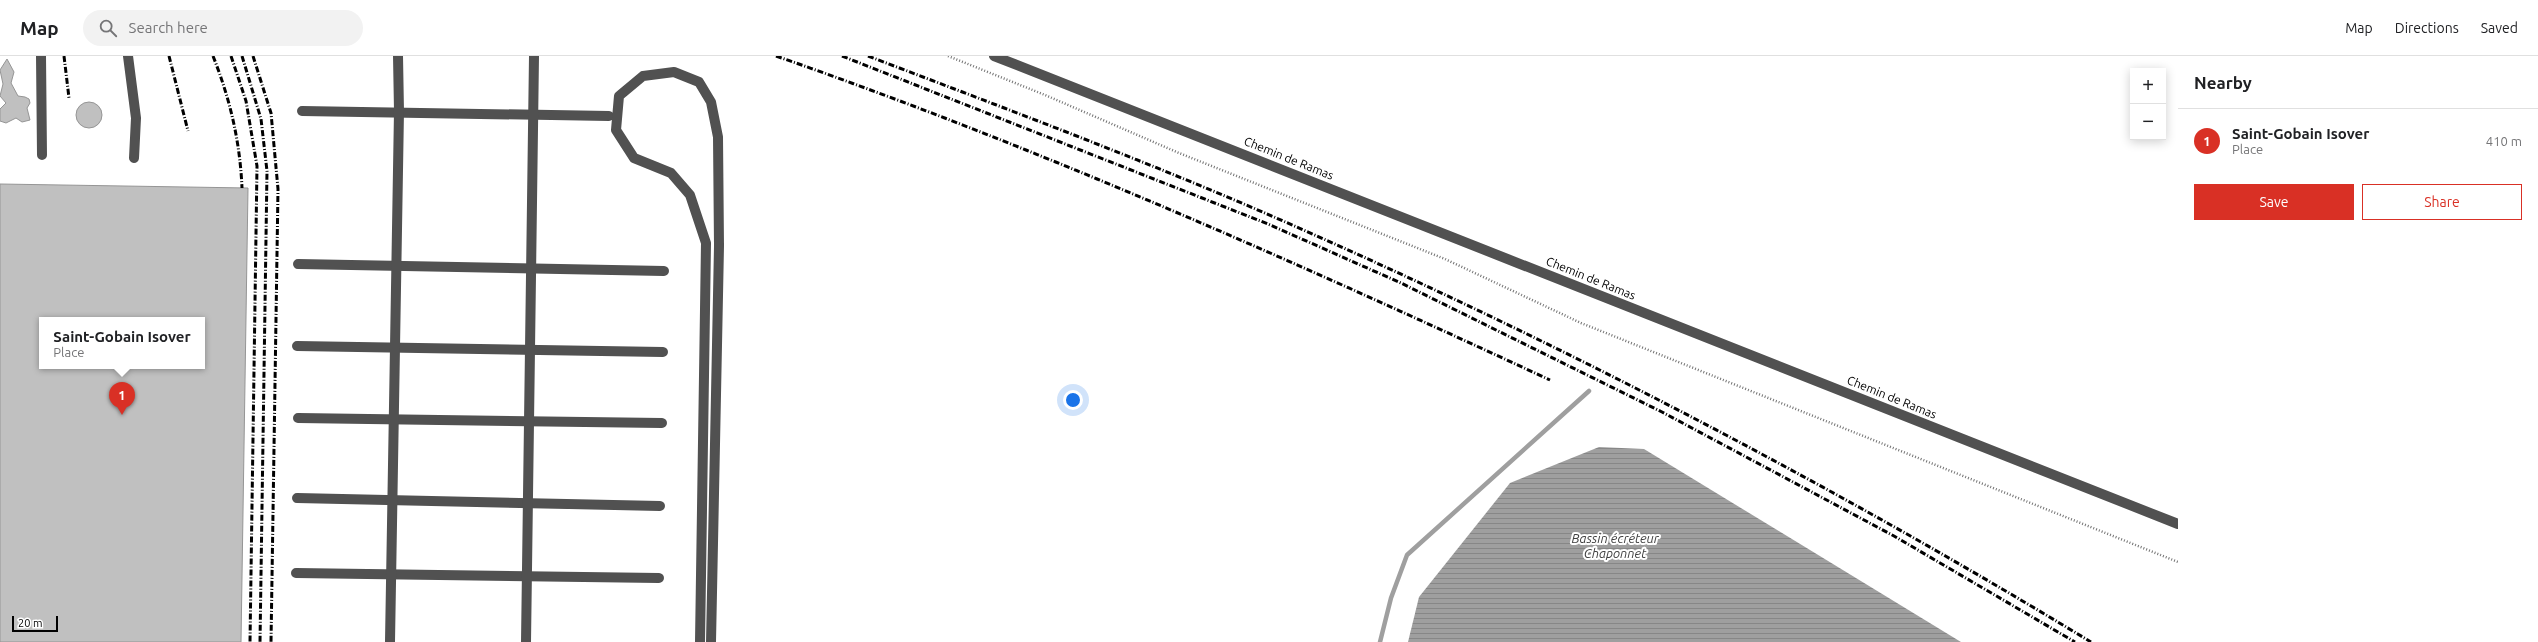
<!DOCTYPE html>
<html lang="en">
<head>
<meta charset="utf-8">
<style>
  :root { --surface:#fff; --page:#f2f2f2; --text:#202124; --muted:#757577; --line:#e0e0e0; --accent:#d93025 }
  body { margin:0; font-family:Ubuntu,sans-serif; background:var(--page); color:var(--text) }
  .controls { position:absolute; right:12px; top:12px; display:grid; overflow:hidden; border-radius:0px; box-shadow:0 2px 10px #0003 }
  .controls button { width:36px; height:36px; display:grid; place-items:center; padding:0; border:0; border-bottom:1px solid var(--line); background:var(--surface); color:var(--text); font:20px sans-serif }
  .scale { position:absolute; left:12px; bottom:10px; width:46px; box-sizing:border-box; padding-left:4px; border:2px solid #000; border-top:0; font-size:11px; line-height:14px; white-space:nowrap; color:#000; -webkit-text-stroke:3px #fff; paint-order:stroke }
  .you { position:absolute; left:1073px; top:344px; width:14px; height:14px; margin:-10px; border:3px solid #fff; border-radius:50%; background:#1a73e8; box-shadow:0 0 0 6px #1a73e833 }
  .badge { display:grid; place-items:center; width:26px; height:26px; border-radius:50%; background:var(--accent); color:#fff; font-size:13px; font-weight:700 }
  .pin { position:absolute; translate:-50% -33px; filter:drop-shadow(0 1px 2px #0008) }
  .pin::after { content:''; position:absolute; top:21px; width:14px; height:12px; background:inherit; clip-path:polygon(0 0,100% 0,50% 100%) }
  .popup { position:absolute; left:39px; top:261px; width:166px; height:52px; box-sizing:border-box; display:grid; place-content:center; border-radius:0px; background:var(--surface); filter:drop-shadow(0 1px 3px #0005); font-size:13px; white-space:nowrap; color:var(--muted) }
  .popup b { font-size:15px; color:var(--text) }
  .popup::after { content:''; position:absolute; left:50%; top:100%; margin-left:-8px; border:8px solid transparent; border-top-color:var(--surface) }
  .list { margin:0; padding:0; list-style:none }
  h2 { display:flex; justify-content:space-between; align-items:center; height:52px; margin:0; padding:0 16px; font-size:17px }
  h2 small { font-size:13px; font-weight:400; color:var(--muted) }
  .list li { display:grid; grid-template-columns:26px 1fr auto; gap:12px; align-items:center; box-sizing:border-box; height:64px; padding:0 16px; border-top:1px solid var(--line) }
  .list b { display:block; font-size:15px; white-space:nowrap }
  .list p { margin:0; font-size:13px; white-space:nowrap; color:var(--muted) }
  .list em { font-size:13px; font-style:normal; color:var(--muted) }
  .actions { display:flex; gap:8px; padding:12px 16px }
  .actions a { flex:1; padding:9px 0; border:1px solid var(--accent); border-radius:0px; text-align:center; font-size:14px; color:var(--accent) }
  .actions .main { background:var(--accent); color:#fff }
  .icon { flex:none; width:22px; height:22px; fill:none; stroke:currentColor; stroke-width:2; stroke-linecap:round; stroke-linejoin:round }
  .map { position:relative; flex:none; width:2178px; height:586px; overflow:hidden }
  header { display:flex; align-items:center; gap:24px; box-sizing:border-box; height:56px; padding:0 20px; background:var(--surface); border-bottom:1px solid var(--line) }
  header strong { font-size:19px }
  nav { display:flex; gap:22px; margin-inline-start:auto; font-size:14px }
  .search { width:280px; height:36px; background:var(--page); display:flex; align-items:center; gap:10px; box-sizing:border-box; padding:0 14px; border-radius:22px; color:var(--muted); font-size:15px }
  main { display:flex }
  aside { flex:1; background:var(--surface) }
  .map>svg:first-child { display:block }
  .water { fill:url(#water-rules) }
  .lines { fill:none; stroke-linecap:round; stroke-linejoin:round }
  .stream { stroke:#9f9f9f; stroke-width:4.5 }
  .building { fill:#c0c0c0; stroke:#959595; fill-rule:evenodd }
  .path { stroke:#737373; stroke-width:2.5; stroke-dasharray:1 2; stroke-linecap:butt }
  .minor { stroke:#515151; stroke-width:10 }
  .rail { stroke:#000; stroke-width:3; stroke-dasharray:6 2 1 2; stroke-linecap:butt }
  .labels { text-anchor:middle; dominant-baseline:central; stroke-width:4; stroke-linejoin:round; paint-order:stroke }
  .street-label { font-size:12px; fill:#000; stroke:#fff }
  .water-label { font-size:13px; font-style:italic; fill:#404040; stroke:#fff }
</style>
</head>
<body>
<header>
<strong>Map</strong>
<div class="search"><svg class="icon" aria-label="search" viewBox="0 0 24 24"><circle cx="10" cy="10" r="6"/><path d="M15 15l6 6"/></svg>Search here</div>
<nav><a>Map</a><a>Directions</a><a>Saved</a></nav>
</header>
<main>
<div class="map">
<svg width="2178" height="586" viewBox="0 0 2178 586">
  <defs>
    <pattern id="water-rules" width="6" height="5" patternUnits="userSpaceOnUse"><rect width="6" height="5" fill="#9f9f9f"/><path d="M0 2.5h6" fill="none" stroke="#878787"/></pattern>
  </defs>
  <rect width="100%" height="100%" fill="#fff"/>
  <!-- water -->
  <polygon class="water" points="1599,391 1644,393 1961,586 1408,586 1419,541 1510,427"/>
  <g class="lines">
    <!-- stream -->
    <polyline class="stream" points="1380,586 1391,542 1407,499 1589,335"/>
  </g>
  <!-- building -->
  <g class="building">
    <polygon points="7,3 14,16 11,27 18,40 25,41 29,43 30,47 27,52 30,64 22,66 16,62 6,67 0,65 0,53 6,47 0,40 3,28 0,14"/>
    <circle cx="89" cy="59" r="13"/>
    <path d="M0,128L248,132L241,586H0ZM42,264H202V310H42Z"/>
  </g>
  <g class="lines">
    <!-- path -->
    <polyline class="path" points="948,0 1045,39 1179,97 1445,203 1581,267 2178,506"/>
    <!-- minor -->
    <g class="minor">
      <polyline points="41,0 42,99"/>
      <polyline points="128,0 136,62 134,102"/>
      <polyline points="994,0 2178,468"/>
      <polyline points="302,55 609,60"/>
      <polyline points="298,208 664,215"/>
      <polyline points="297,290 663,296"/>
      <polyline points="298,362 662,367"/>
      <polyline points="297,442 660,450"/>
      <polyline points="296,517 659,522"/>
      <polyline points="390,586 399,55 398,0"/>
      <polyline points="526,586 534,0"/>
      <polyline points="700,586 706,187 690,139 671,117 634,102 616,74 619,40 643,20 674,16 699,26 711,46 718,81 719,190 711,586"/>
    </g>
    <!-- rail -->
    <g class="rail">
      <polyline points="64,0 69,42"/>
      <polyline points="169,0 188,75"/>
      <path d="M213,0C230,43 240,85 242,132"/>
      <polyline points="231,0 246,45 257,110 250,586"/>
      <polyline points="242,0 261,63 267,115 260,586"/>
      <polyline points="253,0 271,57 278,133 271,586"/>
      <path d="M776,0C1040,92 1296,206 1550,324"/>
      <polyline points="842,0 1268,168 1401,227 1662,356 1894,480 2075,586"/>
      <path d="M868,0C1004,52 1141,103 1274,161C1555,284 1829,427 2091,586"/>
    </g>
  </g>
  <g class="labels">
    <!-- street labels -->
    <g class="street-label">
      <text transform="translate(1289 102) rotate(22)">Chemin de Ramas</text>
      <text transform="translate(1591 222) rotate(22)">Chemin de Ramas</text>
      <text transform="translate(1892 341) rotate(22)">Chemin de Ramas</text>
    </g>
    <!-- water labels -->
    <g class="water-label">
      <text x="1615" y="482">Bassin écréteur<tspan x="1615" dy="15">Chaponnet</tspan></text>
    </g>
  </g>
</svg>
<div class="controls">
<button>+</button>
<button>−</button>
</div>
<div class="scale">20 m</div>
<div class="you"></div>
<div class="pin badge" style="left:122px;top:359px">1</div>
<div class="popup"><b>Saint-Gobain Isover</b>Place</div>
</div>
<aside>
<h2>Nearby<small></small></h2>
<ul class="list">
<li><span class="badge">1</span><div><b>Saint-Gobain Isover</b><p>Place</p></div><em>410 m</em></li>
</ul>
<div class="actions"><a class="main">Save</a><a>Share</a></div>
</aside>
</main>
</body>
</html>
